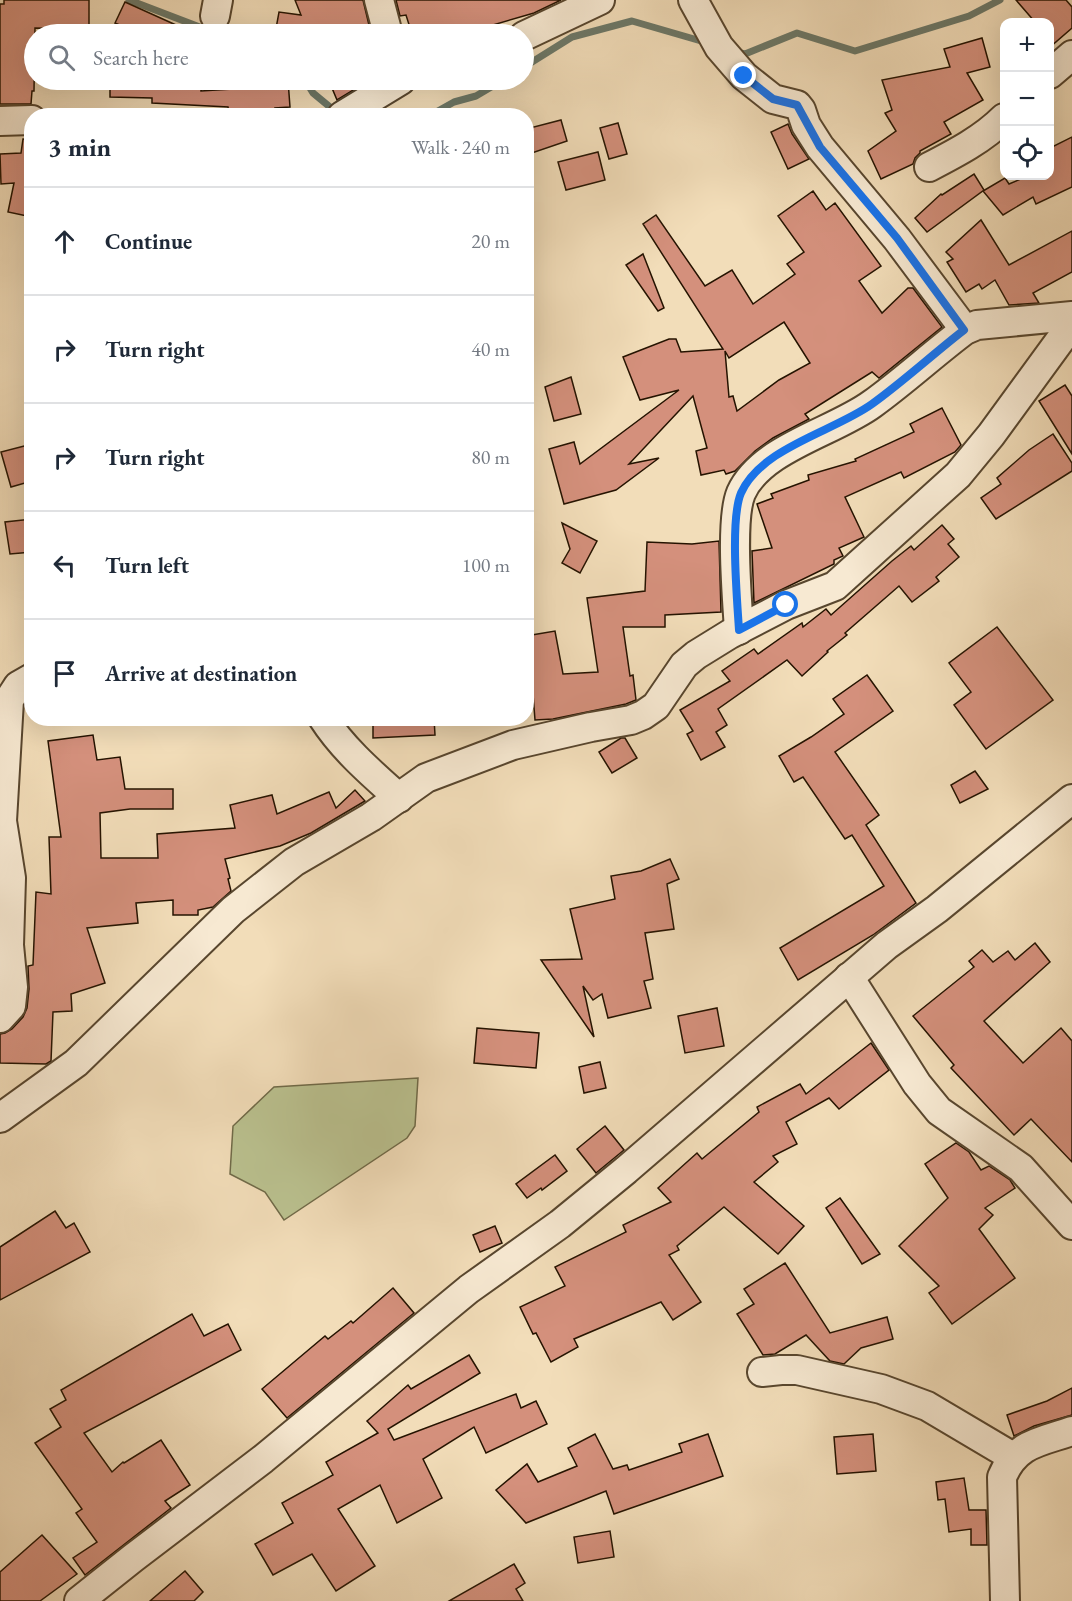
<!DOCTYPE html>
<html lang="en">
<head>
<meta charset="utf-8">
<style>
  :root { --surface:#fff; --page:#f6f6f7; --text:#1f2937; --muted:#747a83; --line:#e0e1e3 }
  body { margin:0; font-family:"EB Garamond",serif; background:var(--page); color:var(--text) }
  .controls { position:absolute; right:18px; top:18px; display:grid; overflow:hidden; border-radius:12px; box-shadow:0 6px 24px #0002 }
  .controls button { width:54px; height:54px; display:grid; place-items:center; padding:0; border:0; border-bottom:2px solid var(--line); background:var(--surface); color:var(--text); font:30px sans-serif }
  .stop { position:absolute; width:18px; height:18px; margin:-14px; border:4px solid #1a73e8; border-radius:50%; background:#fff }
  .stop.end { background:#1a73e8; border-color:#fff; box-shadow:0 2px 6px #0008 }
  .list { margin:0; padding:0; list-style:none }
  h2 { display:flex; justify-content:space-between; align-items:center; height:78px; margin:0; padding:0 24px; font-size:26px }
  h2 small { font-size:20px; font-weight:400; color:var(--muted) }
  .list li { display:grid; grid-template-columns:39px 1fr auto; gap:18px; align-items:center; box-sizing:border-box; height:108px; padding:0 24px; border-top:2px solid var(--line) }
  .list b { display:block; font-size:22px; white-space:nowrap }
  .list em { font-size:20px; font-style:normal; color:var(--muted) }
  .icon { flex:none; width:33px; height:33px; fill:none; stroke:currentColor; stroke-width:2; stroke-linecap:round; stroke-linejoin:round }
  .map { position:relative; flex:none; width:1072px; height:1601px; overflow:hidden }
  .search { position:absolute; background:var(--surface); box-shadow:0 6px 24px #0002; left:24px; top:24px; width:510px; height:66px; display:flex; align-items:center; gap:15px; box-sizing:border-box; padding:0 21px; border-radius:33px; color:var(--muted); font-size:22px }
  .panel { position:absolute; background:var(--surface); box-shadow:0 6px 24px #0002; left:24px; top:108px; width:510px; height:618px; border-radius:24px }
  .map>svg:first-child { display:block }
  .green { fill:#bac18f; stroke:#706a48; stroke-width:1.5 }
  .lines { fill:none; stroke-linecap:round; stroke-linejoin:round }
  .stream { stroke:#6c7868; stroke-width:7 }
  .building { fill:#d4907c; stroke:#251300; stroke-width:1.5; fill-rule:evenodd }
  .minor-casing { stroke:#58462e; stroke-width:32 }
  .minor { stroke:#f7e9d2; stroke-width:28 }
  .route { stroke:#1a73e8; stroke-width:8 }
</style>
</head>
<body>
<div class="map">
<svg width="1072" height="1601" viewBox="0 0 1072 1601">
  <rect width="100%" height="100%" fill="#f2ddb9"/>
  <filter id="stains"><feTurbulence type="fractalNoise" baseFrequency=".00333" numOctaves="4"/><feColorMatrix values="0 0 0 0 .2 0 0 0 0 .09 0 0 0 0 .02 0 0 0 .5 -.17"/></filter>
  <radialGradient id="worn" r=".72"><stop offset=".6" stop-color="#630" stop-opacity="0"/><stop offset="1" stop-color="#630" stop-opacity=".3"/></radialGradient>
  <!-- green -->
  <polygon class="green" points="418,1078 415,1126 407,1138 284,1220 265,1192 230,1174 233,1126 274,1087"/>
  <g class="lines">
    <!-- stream -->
    <g class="stream">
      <polyline points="129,0 218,34"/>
      <polyline points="736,52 745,54 797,33 855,51 969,16 1000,0"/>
      <polyline points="524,67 572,37 632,21 708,43"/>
      <polyline points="305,80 313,93 336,112"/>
      <polyline points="429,116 454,102 476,96 503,80"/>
    </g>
  </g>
  <!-- building -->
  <g class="building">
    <polygon points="4,0 89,0 89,29 35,28 34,91 32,91 31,104 0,104 0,4 4,4"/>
    <polygon points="295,0 363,0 369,25 337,34 275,34 279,12 301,15"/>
    <polygon points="396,0 561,0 534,13 462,34 412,34 406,15 400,16"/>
    <polygon points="1016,0 1066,0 1072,7 1072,28 1050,47 1050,22 1035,22"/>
    <polygon points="125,2 196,34 140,34 115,23"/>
    <polygon points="982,38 990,67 967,73 983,100 944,122 951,134 920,151 920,153 915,158 913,164 881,179 868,151 896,131 885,113 892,110 882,80 950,67 944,49"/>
    <polygon points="110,80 201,80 201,91 249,88 248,80 288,80 290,107 275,108 276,114 229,115 228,107 152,103 152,98 110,97"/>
    <polygon points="332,80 370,80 337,100 332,88 334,87"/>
    <polygon points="561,120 567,141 526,155 526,129"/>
    <polygon points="618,123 627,154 609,159 600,128"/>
    <polygon points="788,124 792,134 809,159 788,169 771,132"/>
    <polygon points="1072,137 1072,187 1036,204 1033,197 1003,215 983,191 1005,178 1009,184 1028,176 1050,176 1050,148"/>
    <polygon points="23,139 32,140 32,217 8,212 14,183 1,184 0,154 21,153"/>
    <polygon points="598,152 605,180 566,190 558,162"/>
    <polygon points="974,174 984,190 927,232 915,218 941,194 942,195"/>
    <path d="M813,191L826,210L835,203L881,266L859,281L882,313L908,288H913L942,327L879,378L872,372L805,414L809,419L773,438L755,451L735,471L726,474L724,470L701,475L696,451L707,448L693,396L629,464L659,458L616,490L564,504L549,449L574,442L580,464L679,390L640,400L623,357L669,339H676L681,352L723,349L643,224L656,215L705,286L732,270L753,304L795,274L787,264L804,252L778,216ZM784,322L810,363L779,380L737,411L733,396L729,397L725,351L729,358Z"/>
    <polygon points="981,220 1009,265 1072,231 1072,272 1033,293 1039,303 1009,305 995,280 982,289 979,284 966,292 947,262 953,259 946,252"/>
    <polygon points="643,254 664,308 658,311 626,265"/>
    <polygon points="571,377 581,414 554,421 545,387"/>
    <polygon points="1065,385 1072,396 1072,454 1039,401"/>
    <polygon points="942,408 961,445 955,452 904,478 901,472 845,497 864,537 839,548 843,556 834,560 834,564 754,603 752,551 772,548 757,504 773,498 771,494 809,480 808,475 856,461 855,459 914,432 910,424"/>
    <polygon points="1053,434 1072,463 1072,471 996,519 981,498 1001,484 997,478 1029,450"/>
    <polygon points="32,444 32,481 11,487 1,452"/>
    <polygon points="32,519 32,552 10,554 5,522"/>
    <polygon points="562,523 597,541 580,573 562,563 570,549"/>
    <polygon points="942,525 954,539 948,544 959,557 936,577 939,581 912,602 899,586 845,633 847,635 827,651 828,652 802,676 787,660 718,709 727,725 716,732 725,747 701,760 687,734 693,731 680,710 730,681 722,671 754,649 758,654 802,623 803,627 826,609 831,615 892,561 911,546 914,550"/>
    <polygon points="719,541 721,612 665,615 665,627 623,627 630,676 633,675 636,700 626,704 553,719 535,720 530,655 526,655 526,636 555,631 563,674 598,672 587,598 645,591 647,542 692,544"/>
    <polygon points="997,627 1053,700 986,749 954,705 971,692 949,663"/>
    <polygon points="867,675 893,711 835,752 879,815 866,825 916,903 873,935 798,980 780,948 884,886 852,835 845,839 803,777 794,782 779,756 811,737 844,714 833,699"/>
    <polygon points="373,718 434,718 435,735 373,738"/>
    <polygon points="93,735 97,760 120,757 125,789 173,789 173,809 130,809 100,813 101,858 158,858 157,834 235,828 230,805 272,795 277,814 329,792 336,808 355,790 365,801 311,833 280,846 225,859 230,878 228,879 231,891 213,907 198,910 198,915 173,915 173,900 136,903 138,923 87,928 105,983 71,994 72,1011 53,1012 51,1061 46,1064 0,1063 0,1034 5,1033 12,1029 23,1017 27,1008 29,989 28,966 33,965 36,892 51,894 49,837 61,837 48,741"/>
    <polygon points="621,738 625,738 637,758 612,773 599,752"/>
    <polygon points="975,771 988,789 960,803 951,785"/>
    <polygon points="670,859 679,879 667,884 674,929 645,933 653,979 644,981 651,1008 608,1018 602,994 593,1000 583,986 594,1037 541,960 582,959 570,909 615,899 611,876 641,871"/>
    <polygon points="1035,943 1050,962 984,1021 1023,1063 1061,1028 1072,1041 1072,1162 1031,1119 1014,1135 951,1068 954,1065 913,1016 974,967 969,961 982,950 993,962 1008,951 1015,960"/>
    <polygon points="717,1008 724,1046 685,1053 678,1016"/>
    <polygon points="477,1028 539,1033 536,1068 474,1063"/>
    <polygon points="871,1043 889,1070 839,1109 829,1098 786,1122 797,1144 773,1156 778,1162 754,1182 804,1226 778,1254 724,1207 677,1246 679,1250 669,1255 701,1302 673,1320 661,1302 574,1339 578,1347 551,1362 536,1333 533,1334 520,1307 565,1286 555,1267 626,1232 623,1225 671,1202 658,1188 697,1153 702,1159 759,1112 757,1107 800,1084 806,1094"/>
    <polygon points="600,1062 606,1088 584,1093 579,1067"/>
    <polygon points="605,1126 624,1150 596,1173 577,1149"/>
    <polygon points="956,1143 969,1152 981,1170 989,1166 1010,1180 1015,1188 985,1208 993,1215 979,1229 1015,1278 952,1324 929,1293 939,1286 899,1246 948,1198 925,1164"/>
    <polygon points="555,1155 567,1171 542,1190 541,1188 527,1198 516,1184"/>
    <polygon points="840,1198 880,1254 862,1264 826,1208"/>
    <polygon points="55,1211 66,1228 74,1223 90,1252 0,1300 0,1247"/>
    <polygon points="495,1226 502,1243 480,1252 473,1235"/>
    <polygon points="785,1263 830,1333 887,1317 893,1339 861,1348 844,1364 830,1361 806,1335 775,1354 763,1355 737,1314 754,1304 744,1289"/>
    <polygon points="393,1288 414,1313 287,1418 262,1389 325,1336 328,1339 351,1321 353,1323"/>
    <polygon points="192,1314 204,1336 228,1324 241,1350 84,1433 112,1472 123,1462 124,1463 161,1440 190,1485 165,1501 171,1508 85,1575 73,1558 97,1542 76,1513 82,1509 35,1443 61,1427 50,1409 66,1400 61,1390"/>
    <polygon points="469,1355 480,1373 388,1429 394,1440 516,1394 521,1408 536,1401 547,1424 486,1453 474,1427 423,1459 442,1498 397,1523 380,1485 338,1509 375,1566 336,1591 312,1554 273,1575 255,1544 293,1523 282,1503 333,1475 326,1462 378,1433 367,1421 408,1385 411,1389"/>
    <polygon points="1072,1388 1072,1415 1034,1426 1014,1436 1007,1415 1047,1401"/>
    <polygon points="595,1434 613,1469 627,1465 629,1470 682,1452 679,1444 708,1434 723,1476 614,1514 606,1491 526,1523 496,1490 527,1464 538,1482 577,1466 568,1448"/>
    <polygon points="873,1434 876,1471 837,1474 834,1437"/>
    <polygon points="964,1478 969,1510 986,1510 987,1545 971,1545 971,1529 949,1532 945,1499 938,1500 936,1482"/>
    <polygon points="610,1531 614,1557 578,1563 574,1537"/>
    <polygon points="42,1535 77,1574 40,1601 0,1601 0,1572"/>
    <polygon points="514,1564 525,1583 516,1589 523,1601 449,1601"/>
    <polygon points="185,1571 203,1592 194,1601 150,1601"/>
  </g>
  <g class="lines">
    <defs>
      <g id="minor">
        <polyline points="379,0 388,34"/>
        <polyline points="693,0 719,47 744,76 773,99 797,105 801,110 806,125 820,147 897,239 965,330"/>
        <polyline points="215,16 218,0"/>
        <polyline points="524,36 600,0"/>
        <polyline points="1050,74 1072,55"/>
        <polyline points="342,116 401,80"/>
        <polyline points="0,121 32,120"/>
        <path d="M929,167C956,153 983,139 1004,118"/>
        <path d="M739,630C737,598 730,519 741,493C761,448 834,432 872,404C904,381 933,354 965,330L977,325L1072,316"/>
        <path d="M323,718C343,749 371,773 399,798"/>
        <polyline points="849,977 917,1084 939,1111 1021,1168 1072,1225"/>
        <polyline points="0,1018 11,1006 13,987 9,945 11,878 2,821 9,700 18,686 32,678"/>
        <polyline points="0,1118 76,1063 233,910 294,862 371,817 426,778 513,745 591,727 631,720 643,715 656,706 684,665 696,655 730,634 786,605 835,586 958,475 991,435 1072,324"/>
        <polyline points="762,1372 781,1370 797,1370 881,1389 927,1406 1013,1457"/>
        <polyline points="79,1601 133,1558 263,1459 469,1289 560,1224 626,1170 887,945 937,909 1072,799"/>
        <path d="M1005,1601L1002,1477C1016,1443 1040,1442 1072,1431"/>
      </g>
    </defs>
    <!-- minor casing -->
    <use href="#minor" class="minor-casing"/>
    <!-- minor -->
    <use href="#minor" class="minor"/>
  </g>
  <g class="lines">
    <!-- route -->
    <path class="route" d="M744,76L773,99L797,105L820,147L897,238L964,330C933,354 904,381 872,404C833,432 762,447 741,493C730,519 737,598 739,630L786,605"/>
  </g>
  <rect width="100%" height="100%" filter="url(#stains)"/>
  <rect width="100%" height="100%" fill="url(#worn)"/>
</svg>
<div class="controls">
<button>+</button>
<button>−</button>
<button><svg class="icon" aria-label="locate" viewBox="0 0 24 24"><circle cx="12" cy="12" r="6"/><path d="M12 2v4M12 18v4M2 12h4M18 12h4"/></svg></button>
</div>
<div class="stop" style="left:786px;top:605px"></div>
<div class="stop end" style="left:744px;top:76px"></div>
<div class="search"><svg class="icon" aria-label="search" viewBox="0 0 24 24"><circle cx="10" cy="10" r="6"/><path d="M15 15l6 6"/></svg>Search here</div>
<section class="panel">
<h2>3 min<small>Walk · 240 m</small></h2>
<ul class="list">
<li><svg class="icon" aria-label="ahead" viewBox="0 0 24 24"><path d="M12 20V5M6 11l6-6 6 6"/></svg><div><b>Continue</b></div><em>20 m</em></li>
<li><svg class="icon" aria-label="right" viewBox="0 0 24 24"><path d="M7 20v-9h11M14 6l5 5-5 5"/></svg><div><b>Turn right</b></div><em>40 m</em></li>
<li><svg class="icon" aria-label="right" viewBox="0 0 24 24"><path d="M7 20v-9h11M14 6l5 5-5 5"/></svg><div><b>Turn right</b></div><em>80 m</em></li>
<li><svg class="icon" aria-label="left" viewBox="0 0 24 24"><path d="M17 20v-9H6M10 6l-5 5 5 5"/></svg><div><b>Turn left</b></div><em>100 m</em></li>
<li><svg class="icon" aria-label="arrive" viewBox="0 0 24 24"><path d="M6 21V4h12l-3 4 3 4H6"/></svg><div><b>Arrive at destination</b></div></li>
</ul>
</section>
</div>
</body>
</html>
